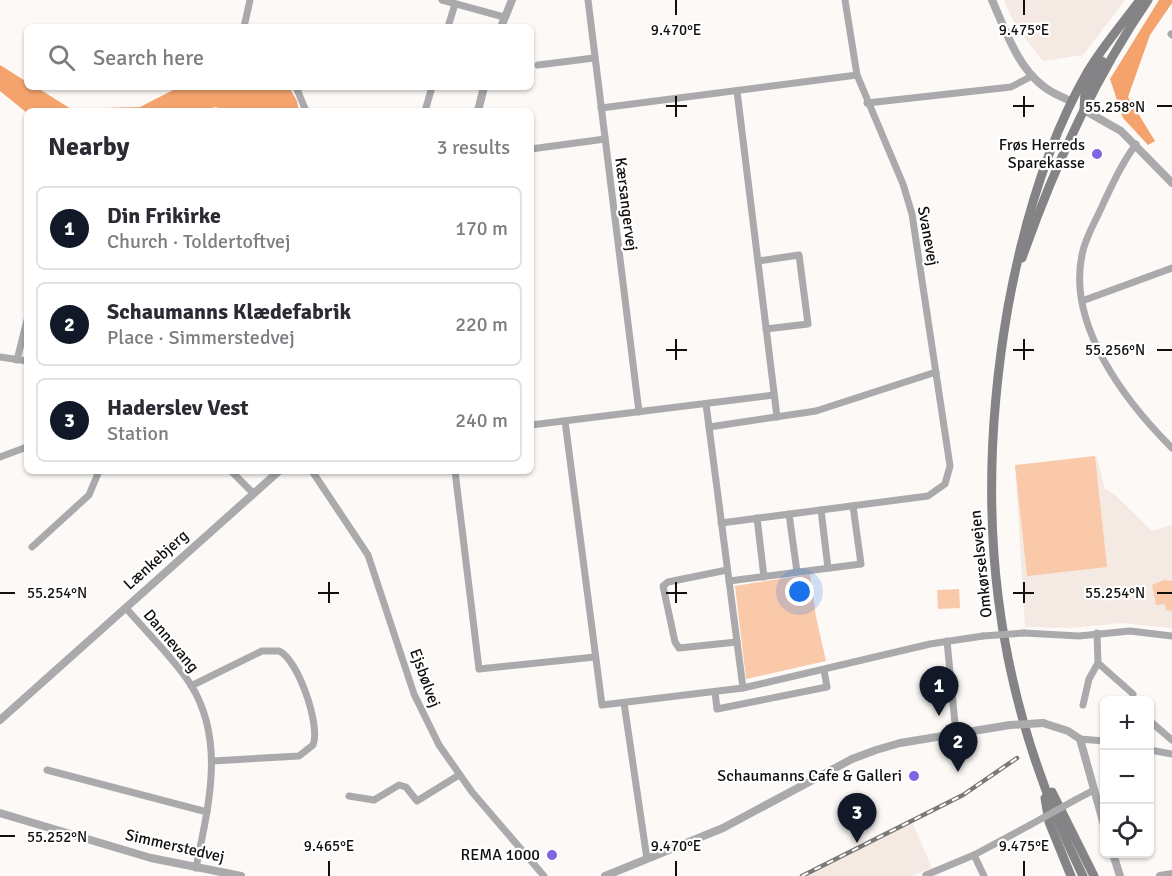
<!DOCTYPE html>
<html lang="en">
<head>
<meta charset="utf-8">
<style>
  :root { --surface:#fff; --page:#f2f2f3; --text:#2b2b33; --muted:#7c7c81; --line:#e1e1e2; --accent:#111827 }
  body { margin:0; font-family:Signika,sans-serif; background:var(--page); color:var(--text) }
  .controls { position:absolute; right:18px; bottom:18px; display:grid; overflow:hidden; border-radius:9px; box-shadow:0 2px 4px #0004 }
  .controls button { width:54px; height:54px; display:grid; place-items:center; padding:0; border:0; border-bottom:2px solid var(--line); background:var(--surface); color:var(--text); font:30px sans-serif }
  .you { position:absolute; left:800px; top:592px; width:21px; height:21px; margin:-15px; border:4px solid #fff; border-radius:50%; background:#1a73e8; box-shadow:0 0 0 9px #1a73e833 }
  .badge { display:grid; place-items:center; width:39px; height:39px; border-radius:50%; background:var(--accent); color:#fff; font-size:20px; font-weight:700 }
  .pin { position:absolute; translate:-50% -50px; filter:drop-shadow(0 2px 3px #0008) }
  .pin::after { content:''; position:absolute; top:32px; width:21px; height:18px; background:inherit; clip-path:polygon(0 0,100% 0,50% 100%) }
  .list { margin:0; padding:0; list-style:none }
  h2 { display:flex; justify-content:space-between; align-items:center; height:78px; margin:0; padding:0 24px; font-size:26px }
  h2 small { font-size:20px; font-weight:400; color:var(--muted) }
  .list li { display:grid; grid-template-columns:39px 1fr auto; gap:18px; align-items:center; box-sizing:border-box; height:84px; margin:0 12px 12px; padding:0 12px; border:2px solid var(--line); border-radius:9px }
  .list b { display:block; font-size:22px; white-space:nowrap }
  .list p { margin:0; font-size:20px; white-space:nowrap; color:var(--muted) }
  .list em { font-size:20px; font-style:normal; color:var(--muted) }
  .icon { flex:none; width:33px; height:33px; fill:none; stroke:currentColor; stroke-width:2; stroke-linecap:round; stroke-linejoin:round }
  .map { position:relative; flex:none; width:1172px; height:876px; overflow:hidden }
  .search { position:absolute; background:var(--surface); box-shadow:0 2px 4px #0004; left:24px; top:24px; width:510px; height:66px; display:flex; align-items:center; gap:15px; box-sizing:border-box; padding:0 21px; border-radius:9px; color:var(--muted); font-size:22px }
  .panel { position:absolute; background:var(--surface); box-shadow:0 2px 4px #0004; left:24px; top:108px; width:510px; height:366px; border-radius:9px }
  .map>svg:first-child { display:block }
  .built { fill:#f4eae3 }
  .green { fill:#fac9aa }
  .forest { fill:#f4a36d }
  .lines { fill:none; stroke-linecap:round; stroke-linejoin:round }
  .minor { stroke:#aaaaac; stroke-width:7 }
  .tertiary { stroke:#aaaaac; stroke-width:8 }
  .secondary { stroke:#848487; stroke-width:9 }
  .rail-casing { stroke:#7b7977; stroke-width:4.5 }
  .rail { stroke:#fff; stroke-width:2; stroke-dasharray:7; stroke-linecap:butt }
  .minor-bridge { stroke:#aaaaac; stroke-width:7 }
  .tertiary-bridge { stroke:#aaaaac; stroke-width:8 }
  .ticks { fill:none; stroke:#11100f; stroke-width:2 }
  .poi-dot { fill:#8064e0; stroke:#fff; stroke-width:2 }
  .labels { text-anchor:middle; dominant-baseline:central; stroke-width:4.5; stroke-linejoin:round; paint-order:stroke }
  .poi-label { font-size:16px; fill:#11100f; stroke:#fff; text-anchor:end }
  .street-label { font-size:16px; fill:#11100f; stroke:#fff }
  .ticks-label { font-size:15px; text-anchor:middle; fill:#11100f; stroke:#fff; stroke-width:4.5; stroke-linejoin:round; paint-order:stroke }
</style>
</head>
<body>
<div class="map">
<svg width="1172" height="876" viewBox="0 0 1172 876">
  <rect width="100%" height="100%" fill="#fcf9f6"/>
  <!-- built -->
  <g class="built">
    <polygon points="1004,0 1125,0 1083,55 1043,61 1016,27"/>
    <polygon points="1097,457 1105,489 1114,494 1152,531 1172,525 1172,628 1121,623 1072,628 1025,627 1015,465"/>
    <polygon points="912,822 932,868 911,876 807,876"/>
  </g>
  <!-- green -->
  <g class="green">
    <polygon points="1095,456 1107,567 1027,576 1015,465"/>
    <polygon points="810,574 816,617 826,661 746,679 735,586"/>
    <polygon points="1164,580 1172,581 1172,611 1166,610 1165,604 1156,605 1152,585"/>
    <polygon points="959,589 960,608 938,609 937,590"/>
  </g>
  <!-- forest -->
  <g class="forest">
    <polygon points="1159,0 1172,0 1172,3 1150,35 1128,97 1155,141 1148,145 1123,118 1110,79"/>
    <polygon points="0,65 27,82 27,87 36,87 71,109 140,107 179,87 289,87 297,101 299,111 239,111 214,107 210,111 27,113 0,91"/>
  </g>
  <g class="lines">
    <!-- minor -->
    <g class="minor">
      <polyline points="442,0 504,17"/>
      <polyline points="588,0 639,412"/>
      <polyline points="244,27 250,0"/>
      <polyline points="448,27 455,4"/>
      <polyline points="1171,34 1172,35"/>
      <polyline points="538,65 594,58"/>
      <polyline points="296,87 306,111"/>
      <polyline points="737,91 777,417"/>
      <polyline points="867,103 1011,87 1032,76"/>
      <polyline points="601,108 857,75"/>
      <polyline points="425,111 432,87"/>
      <path d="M1136,144C1122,163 1113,183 1103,204C1096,221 1085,237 1082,255C1067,326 1126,402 1172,448"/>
      <polyline points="531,149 605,139"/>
      <polyline points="758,261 799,255 808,324 766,329"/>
      <polyline points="1082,301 1172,268"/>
      <polyline points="0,357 27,361"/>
      <polyline points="17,360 27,320"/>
      <polyline points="706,404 743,688"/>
      <polyline points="565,421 602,705 743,688 930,644 983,636"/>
      <polyline points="531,425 774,395"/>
      <polyline points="709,427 816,411 936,372"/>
      <polyline points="0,457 27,447"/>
      <polyline points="231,471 253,493"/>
      <polyline points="312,471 368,555 414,694 439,745 472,792 544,876"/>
      <polyline points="455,471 479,669 595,657"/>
      <polyline points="821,510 828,568"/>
      <polyline points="789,514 797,572"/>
      <polyline points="757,518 764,577"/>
      <polyline points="721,523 928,496 945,484 950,466 912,214 903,184 857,75 845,0"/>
      <polyline points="32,547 89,495 99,471"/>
      <polyline points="727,570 668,582 663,586 675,642 679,648 737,642"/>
      <polyline points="729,581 861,564 853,506"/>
      <path d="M126,608C147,633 173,657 191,685C226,742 208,807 196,868"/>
      <polyline points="1024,633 1079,636 1130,631 1172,636"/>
      <polyline points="947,641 956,734"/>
      <polyline points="1098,663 1133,694"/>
      <path d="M191,686L262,651H279C298,659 321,726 313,745L299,756L213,761"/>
      <polyline points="715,692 717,709 827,687 824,670"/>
      <polyline points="624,703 647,859"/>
      <polyline points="1083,705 1089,679 1098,663 1097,633"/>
      <polyline points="1150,721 1172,740"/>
      <polyline points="1080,739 1104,741"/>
      <polyline points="1150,750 1172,754"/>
      <polyline points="47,770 207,812"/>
      <polyline points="349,796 374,800 399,785 406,787 417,801 459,775"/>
      <polyline points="1075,800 1094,790"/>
      <polyline points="974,855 984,876"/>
      <polyline points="926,875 974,855 1030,825"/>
    </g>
    <!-- tertiary -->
    <g class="tertiary">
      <path d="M992,0C1005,29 1017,66 1043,86C1051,93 1063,97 1072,102"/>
      <polyline points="501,27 512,0"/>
      <polyline points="1084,110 1121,131 1172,183"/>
      <polyline points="478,111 484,87"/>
      <polyline points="0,720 279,471"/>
      <polyline points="1043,723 1068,731 1080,739 1104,825"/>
      <polyline points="0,813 151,858 241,876"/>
      <polyline points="1113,854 1120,876"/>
      <polyline points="605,876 723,828 852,759 876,750 900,743 1010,725"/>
      <polyline points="1160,876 1172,874"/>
    </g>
    <!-- secondary -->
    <g class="secondary">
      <polyline points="1084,110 1085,91 1102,61"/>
      <path d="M1022,258C1054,167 1094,79 1148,0"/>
      <polyline points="1052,792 1094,876"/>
      <polyline points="1045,798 1049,822 1071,876"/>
      <path d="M1083,876C992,691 973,509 1008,307C1023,226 1046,143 1088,71C1103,46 1123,23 1140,0"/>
    </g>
    <defs>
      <polyline id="rail" points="802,876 963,795 1017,758"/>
    </defs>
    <!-- rail casing -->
    <use href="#rail" class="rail-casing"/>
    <!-- rail -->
    <use href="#rail" class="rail"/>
    <!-- minor-bridge -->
    <g class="minor-bridge">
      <polyline points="983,636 1024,633"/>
      <polyline points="1030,825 1075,800"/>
    </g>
    <!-- tertiary-bridge -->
    <polyline class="tertiary-bridge" points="1010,725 1043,723"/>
  </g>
  <!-- ticks -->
  <path class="ticks" d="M676,0V15M1024,0V15M676,96V117M1024,96V117M666,106H687M1013,106H1034M1157,106H1172M676,339V360M1024,339V360M666,350H687M1013,350H1034M1157,350H1172M329,582V603M676,582V603M1024,582V603M0,593H15M318,593H339M666,593H687M1013,593H1034M1157,593H1172M0,836H15M329,861V876M676,861V876M1024,861V876"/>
  <!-- markers -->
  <g class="poi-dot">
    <circle cx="1097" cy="154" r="6"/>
    <circle cx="914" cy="776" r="6"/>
    <circle cx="552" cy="855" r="6"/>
  </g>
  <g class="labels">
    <!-- poi labels -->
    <g class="poi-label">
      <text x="1085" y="145">Frøs Herreds<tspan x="1085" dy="18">Sparekasse</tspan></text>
      <text x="902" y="776">Schaumanns Cafe &amp; Galleri</text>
      <text x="540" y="855">REMA 1000</text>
    </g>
    <!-- street labels -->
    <g class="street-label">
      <text transform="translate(626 204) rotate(83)">Kærsangervej</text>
      <text transform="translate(928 236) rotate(80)">Svanevej</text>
      <text transform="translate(156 560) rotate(-42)">Lænkebjerg</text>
      <text transform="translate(981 564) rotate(-96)">Omkørselsvejen</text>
      <text transform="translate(171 641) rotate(50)">Dannevang</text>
      <text transform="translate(425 678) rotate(70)">Ejsbølvej</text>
      <text transform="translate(175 846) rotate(13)">Simmerstedvej</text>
    </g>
  </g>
  <g class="ticks-label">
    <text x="676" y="35">9.470°E</text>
    <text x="1024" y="35">9.475°E</text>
    <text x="1115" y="112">55.258°N</text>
    <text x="1115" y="355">55.256°N</text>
    <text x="57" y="598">55.254°N</text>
    <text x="1115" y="598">55.254°N</text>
    <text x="57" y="842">55.252°N</text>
    <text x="329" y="851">9.465°E</text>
    <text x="676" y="851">9.470°E</text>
    <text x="1024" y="851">9.475°E</text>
  </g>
</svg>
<div class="controls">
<button>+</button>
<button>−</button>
<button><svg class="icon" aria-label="locate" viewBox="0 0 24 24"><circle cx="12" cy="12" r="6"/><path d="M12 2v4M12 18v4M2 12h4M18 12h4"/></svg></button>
</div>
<div class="you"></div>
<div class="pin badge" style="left:939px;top:716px">1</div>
<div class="pin badge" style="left:958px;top:772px">2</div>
<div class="pin badge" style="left:857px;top:843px">3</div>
<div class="search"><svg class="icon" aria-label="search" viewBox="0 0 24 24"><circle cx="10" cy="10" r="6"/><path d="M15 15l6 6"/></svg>Search here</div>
<section class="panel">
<h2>Nearby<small>3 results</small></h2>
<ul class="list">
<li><span class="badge">1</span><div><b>Din Frikirke</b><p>Church · Toldertoftvej</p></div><em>170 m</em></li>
<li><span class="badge">2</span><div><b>Schaumanns Klædefabrik</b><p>Place · Simmerstedvej</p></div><em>220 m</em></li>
<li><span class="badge">3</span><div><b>Haderslev Vest</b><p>Station</p></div><em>240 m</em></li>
</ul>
</section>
</div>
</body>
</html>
